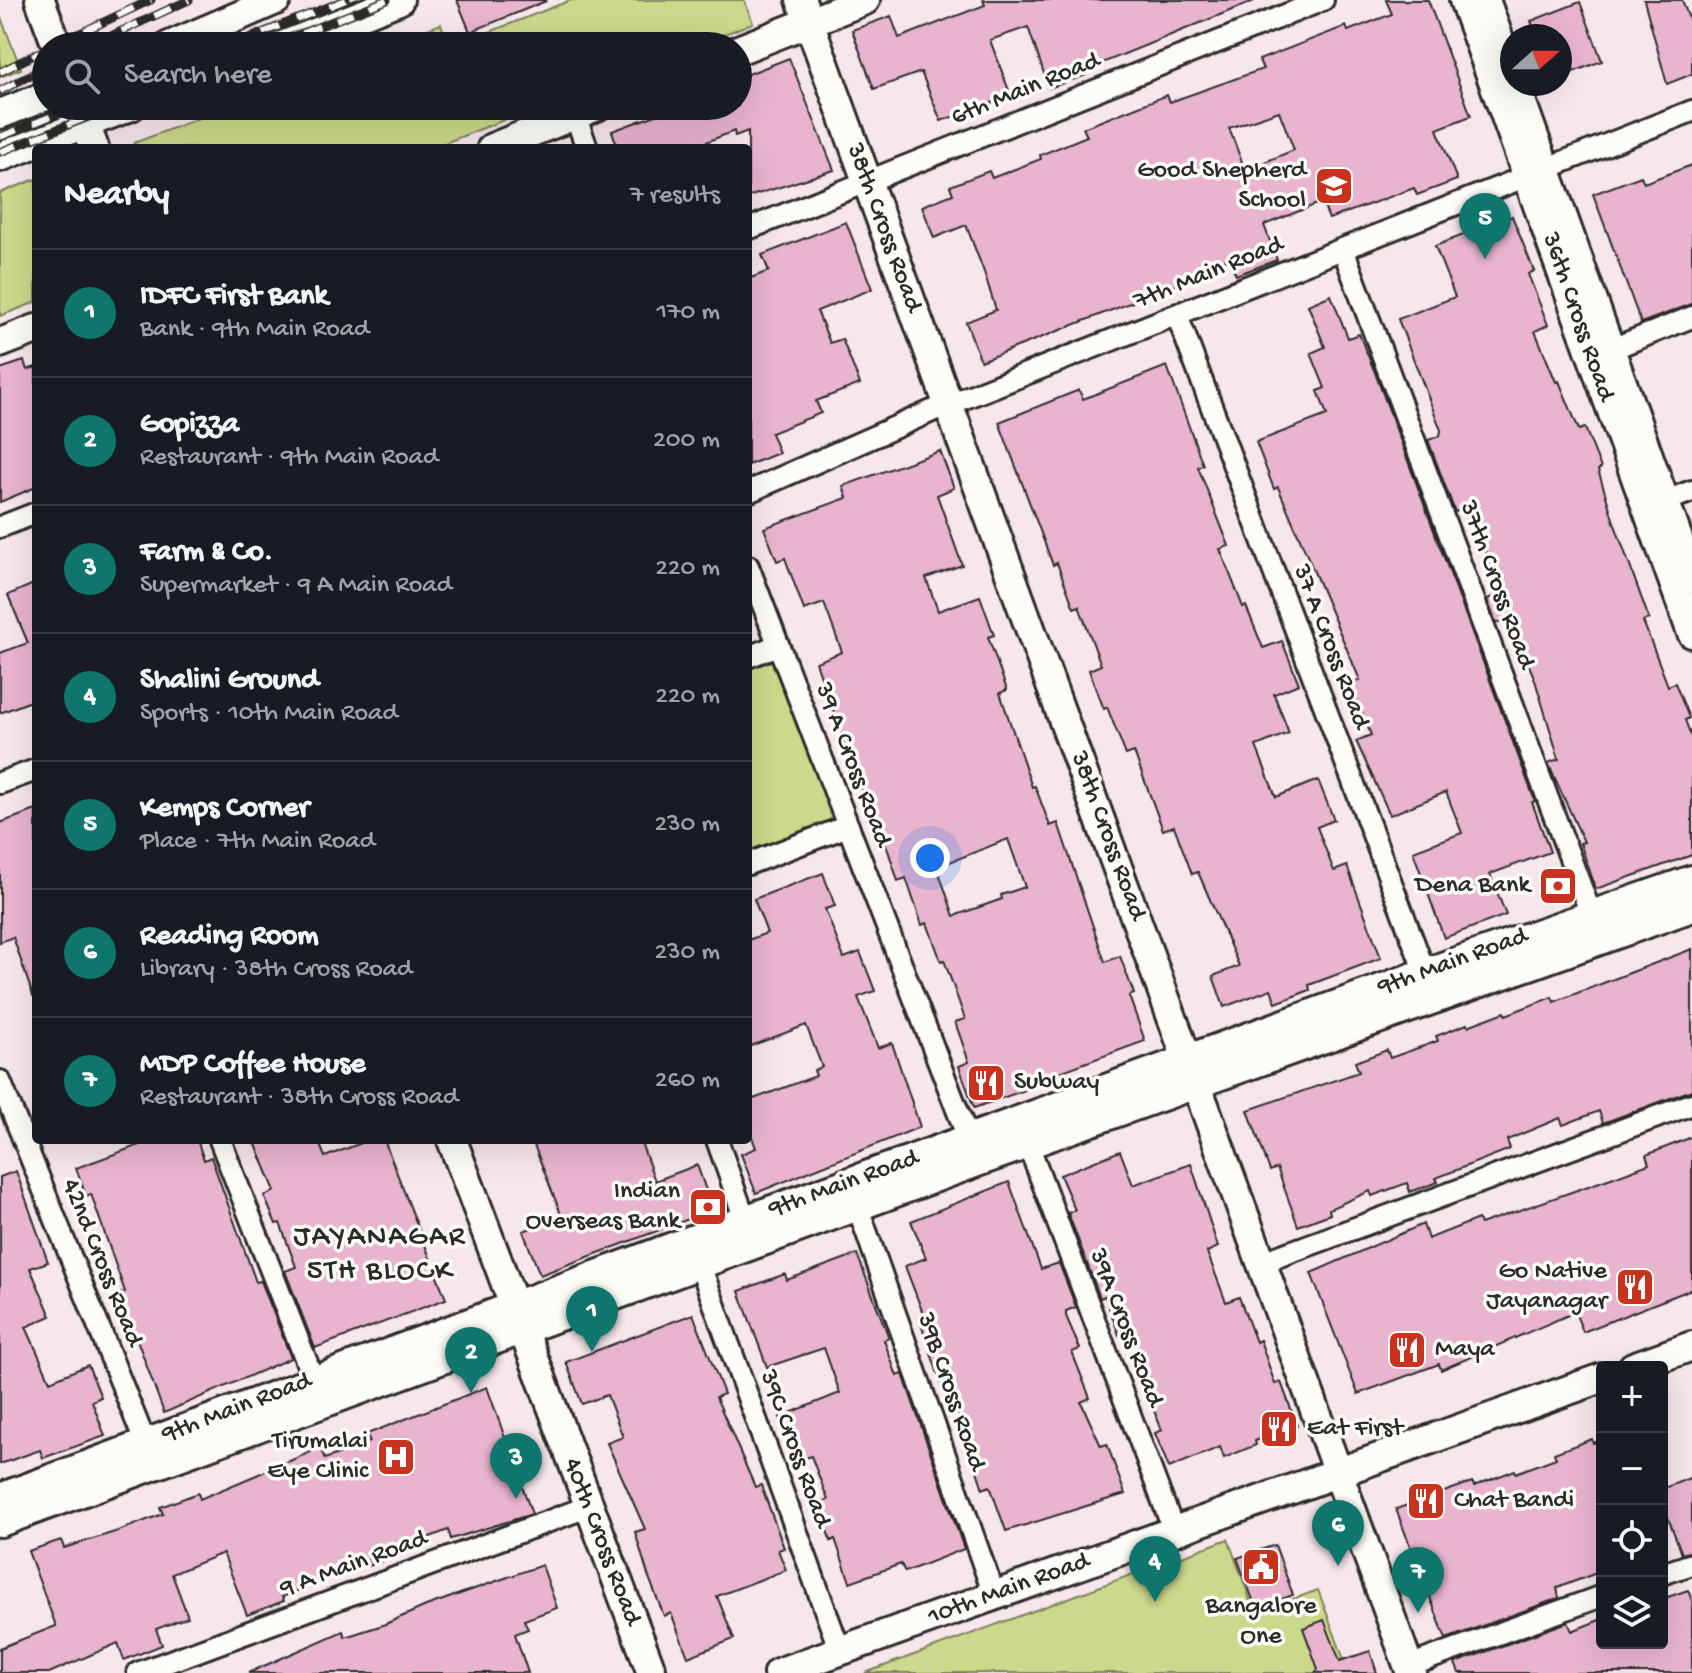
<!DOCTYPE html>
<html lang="en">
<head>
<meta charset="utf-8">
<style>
  :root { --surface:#171b24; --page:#20242c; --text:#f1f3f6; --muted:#9ea1a6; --line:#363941; --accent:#0f766e }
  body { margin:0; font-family:"Gochi Hand",sans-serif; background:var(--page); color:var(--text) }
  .controls { position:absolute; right:24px; bottom:24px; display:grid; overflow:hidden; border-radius:8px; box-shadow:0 8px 32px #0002 }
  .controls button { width:72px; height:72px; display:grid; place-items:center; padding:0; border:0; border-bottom:2px solid var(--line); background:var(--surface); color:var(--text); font:40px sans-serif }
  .compass { position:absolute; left:1500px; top:24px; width:72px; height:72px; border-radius:50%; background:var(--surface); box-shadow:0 8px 32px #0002; rotate:69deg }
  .you { position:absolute; left:930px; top:858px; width:28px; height:28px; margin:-20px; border:6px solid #fff; border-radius:50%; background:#1a73e8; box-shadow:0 0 0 12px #1a73e833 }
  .badge { display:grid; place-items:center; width:52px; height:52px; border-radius:50%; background:var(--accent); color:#fff; font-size:26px; font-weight:700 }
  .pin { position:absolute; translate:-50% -66px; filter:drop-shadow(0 2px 4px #0008) }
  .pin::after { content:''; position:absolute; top:42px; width:28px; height:24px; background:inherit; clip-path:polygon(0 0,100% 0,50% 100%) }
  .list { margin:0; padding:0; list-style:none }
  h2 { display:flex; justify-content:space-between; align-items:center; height:104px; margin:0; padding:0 32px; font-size:34px }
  h2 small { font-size:26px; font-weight:400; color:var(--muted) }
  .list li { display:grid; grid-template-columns:52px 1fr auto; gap:24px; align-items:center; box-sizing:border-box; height:128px; padding:0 32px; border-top:2px solid var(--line) }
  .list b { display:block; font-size:30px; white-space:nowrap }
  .list p { margin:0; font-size:26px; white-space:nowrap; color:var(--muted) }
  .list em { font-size:26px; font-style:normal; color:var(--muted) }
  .icon { flex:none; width:44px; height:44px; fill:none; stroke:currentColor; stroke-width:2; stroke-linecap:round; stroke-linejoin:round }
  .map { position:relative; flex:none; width:1692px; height:1673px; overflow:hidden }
  .search { position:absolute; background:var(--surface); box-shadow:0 8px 32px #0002; left:32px; top:32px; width:720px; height:88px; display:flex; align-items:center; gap:20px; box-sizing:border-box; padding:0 28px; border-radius:44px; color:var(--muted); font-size:30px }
  .panel { position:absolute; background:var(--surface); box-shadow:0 8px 32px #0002; left:32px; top:144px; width:720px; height:1000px; border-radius:8px }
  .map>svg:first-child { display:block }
  .green { fill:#ccd88b; stroke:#7c825b; stroke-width:2 }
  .building { fill:#e9b4ce; stroke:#2b2b2b; stroke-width:2; fill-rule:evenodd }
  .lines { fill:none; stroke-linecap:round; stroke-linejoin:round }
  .street-casing { stroke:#2b2b2b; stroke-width:26 }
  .secondary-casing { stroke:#2b2b2b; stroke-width:34 }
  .street { stroke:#fdfcf7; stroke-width:20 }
  .secondary { stroke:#fdfcf7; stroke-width:28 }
  .rail-casing { stroke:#2b2b2b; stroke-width:9 }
  .rail { stroke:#fdfcf7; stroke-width:6; stroke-dasharray:18; stroke-linecap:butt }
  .labels { text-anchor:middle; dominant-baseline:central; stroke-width:7; stroke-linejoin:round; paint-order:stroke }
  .street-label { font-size:26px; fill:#2b2b2b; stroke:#fdfcf7 }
  .poi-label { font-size:26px; fill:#2b2b2b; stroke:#fdfcf7; text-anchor:end }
  .quarter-label { font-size:30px; letter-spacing:2px; fill:#2b2b2b; stroke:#fdfcf7 }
</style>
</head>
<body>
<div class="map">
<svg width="1692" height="1673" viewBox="0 0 1692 1673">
  <rect width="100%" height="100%" fill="#f7e6eb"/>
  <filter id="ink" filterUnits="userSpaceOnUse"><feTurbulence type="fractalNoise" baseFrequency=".0125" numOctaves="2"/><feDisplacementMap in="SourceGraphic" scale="16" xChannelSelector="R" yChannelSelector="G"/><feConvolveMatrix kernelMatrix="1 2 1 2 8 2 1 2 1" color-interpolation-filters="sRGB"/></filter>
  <g filter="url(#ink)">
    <!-- green -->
    <g class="green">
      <polygon points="571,0 744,0 753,23 694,46 454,46"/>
      <polygon points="0,15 21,69 0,77"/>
      <polygon points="441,24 449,46 383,46"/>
      <polygon points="230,106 540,106 432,148 136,148 134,143"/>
      <polygon points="36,179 36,302 0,316 0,193"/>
      <polygon points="770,657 836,825 748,860 748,666"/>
      <polygon points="1228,1539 1255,1613 1318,1590 1349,1673 865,1673"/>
    </g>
    <!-- building -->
    <g class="building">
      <polygon points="457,0 546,0 546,1 470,32"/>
      <polygon points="983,0 1254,0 1254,1 1085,70 1086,75 1049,88 1028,27 990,40 1011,96 941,121 921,72 874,89 852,30 891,16 899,38 985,5"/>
      <path d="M1386,0H1428L1471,116L1437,129L1457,180L1417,195L1414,188L1329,219L1322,202L1264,225L1277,260L1236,275L1229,258L1187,275L1189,280L981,361L966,322L996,310L984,272L966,225L934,238L922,206L953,194L950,186L989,171L992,178L1041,159L1040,155L1087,136L1083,128L1167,95L1170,102L1263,69L1259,60L1346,26L1348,31L1392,14ZM1279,111L1294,150L1245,170L1229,128Z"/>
      <polygon points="1644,0 1682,0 1692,27 1692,74 1667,84"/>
      <polygon points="1580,2 1602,61 1560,77 1560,36 1537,36 1531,21"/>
      <polygon points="789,58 834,170 748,197 748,131 735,136 734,131 691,148 618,148 612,131 642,120 682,106 738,106 738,78"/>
      <polygon points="1692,165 1692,304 1641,323 1593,194 1641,176 1644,183"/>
      <polygon points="1512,216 1534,271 1528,274 1548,325 1535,331 1556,382 1559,381 1579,430 1585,428 1601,468 1598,470 1614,522 1649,619 1643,621 1668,686 1675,683 1689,718 1685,720 1692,739 1692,855 1596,889 1580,843 1584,842 1548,763 1559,759 1534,677 1509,619 1496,623 1487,599 1500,594 1486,553 1468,507 1455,512 1428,440 1440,436 1441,430 1398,319 1455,297 1435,246"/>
      <polygon points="846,222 872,289 817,311 830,343 842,339 860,384 816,401 821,413 771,433 779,453 748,465 748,279 769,271 762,255"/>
      <polygon points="1331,295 1348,338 1359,334 1374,370 1535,801 1532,802 1550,852 1490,874 1506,915 1444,938 1413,851 1462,833 1446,792 1390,815 1356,741 1371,735 1351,684 1360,680 1278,487 1274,489 1256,442 1327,415 1318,391 1325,388 1311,353 1325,347 1308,305"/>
      <polygon points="24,361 27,370 36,367 36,487 0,502 0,369"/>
      <polygon points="1167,366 1203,465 1198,467 1229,546 1220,549 1243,607 1246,606 1263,648 1282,641 1299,684 1274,694 1289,733 1256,746 1276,797 1318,780 1334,820 1317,827 1334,871 1347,866 1381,958 1309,985 1310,990 1276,1003 1271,989 1224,1007 1213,976 1239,966 1198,872 1192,874 1174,826 1163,830 1134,752 1126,755 1107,707 1104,709 1089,670 1101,665 1079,606 1074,608 1057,563 1053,565 999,422 1079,390 1083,399"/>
      <path d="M940,451L954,488L937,495L962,565L926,578L938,611L980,596L994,635L988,637L1007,690L1000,693L1032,787L1035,786L1050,826L1058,823L1105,962L1120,956L1134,994L1129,996L1145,1041L1054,1074L1056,1079L974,1108L959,1066L969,1062L955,1022L965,1019L944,960L941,961L927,923L922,925L906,878L898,881L870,795L864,797L816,662L842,652L824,603L804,610L785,558L777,561L764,528L847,498L843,486ZM1008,839L1025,887L1001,895L1002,899L954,916L937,867Z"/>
      <polygon points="36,583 36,699 0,713 0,653 28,643 8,595"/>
      <polygon points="36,810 36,995 33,996 13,937 0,942 0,823"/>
      <polygon points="823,873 835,906 825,909 844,958 860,952 875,991 858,997 878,1048 892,1043 920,1127 756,1193 741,1154 756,1148 748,1126 748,1101 816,1076 814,1070 822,1067 806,1025 748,1047 748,940 767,933 754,899"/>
      <polygon points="1692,949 1692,1090 1603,1123 1599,1111 1563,1125 1560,1118 1507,1140 1510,1149 1436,1178 1438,1182 1410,1192 1407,1183 1372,1196 1370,1191 1329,1209 1330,1214 1298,1226 1277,1168 1270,1171 1248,1110 1359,1072 1355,1062 1387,1050 1390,1058 1438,1041 1436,1036 1467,1024 1468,1026 1505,1012 1506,1015 1552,997 1554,1002"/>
      <polygon points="1692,1137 1692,1289 1583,1332 1575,1312 1441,1370 1439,1364 1358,1394 1311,1273 1423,1224 1428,1239 1478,1219 1480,1224 1614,1177 1649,1164 1646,1155"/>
      <polygon points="153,1140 197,1140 204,1160 211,1157 256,1282 261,1281 291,1358 164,1413 136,1337 130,1339 114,1296 125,1292 91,1194 86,1196 76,1168"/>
      <polygon points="254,1140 318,1140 325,1157 369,1140 384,1140 446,1299 315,1348 285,1271 296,1267 280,1223 276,1224 264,1196 275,1191"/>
      <polygon points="532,1140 640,1140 655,1181 697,1165 713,1210 540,1275 523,1231 562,1217"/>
      <polygon points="1120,1151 1133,1185 1191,1164 1218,1247 1207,1252 1226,1302 1239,1297 1256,1342 1260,1340 1275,1384 1281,1382 1297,1426 1255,1441 1256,1445 1224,1458 1220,1447 1169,1468 1155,1433 1162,1430 1143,1384 1150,1381 1131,1331 1119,1335 1105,1296 1100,1298 1068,1213 1075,1210 1060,1175"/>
      <polygon points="16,1171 48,1262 30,1268 51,1316 26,1327 50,1381 88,1365 101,1397 92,1401 105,1436 43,1458 40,1450 0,1464 0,1177"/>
      <polygon points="1009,1182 1041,1269 1059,1263 1076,1307 1066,1311 1066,1316 1080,1349 1072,1352 1090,1398 1081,1402 1101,1446 1107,1444 1125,1494 1006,1531 990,1486 983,1489 956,1407 950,1409 919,1318 924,1316 905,1266 926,1258 911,1221"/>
      <polygon points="857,1254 889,1338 884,1340 897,1376 903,1374 964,1549 905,1572 901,1564 850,1582 835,1539 831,1541 817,1505 828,1500 811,1456 798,1461 780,1417 840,1393 824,1348 767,1367 739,1291 785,1274 787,1280"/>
      <polygon points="693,1314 724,1394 716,1397 755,1487 761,1485 784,1548 778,1550 786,1570 717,1596 734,1639 688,1657 671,1613 664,1616 648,1575 635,1532 645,1529 607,1443 623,1437 607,1395 582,1404 566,1362"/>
      <polygon points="487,1387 532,1514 451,1539 448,1530 404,1547 406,1552 369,1566 367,1560 320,1578 321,1581 282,1597 284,1601 247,1615 223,1553 172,1574 188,1617 156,1629 162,1645 124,1660 118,1643 49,1673 0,1673 0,1648 56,1626 28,1551 61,1540 64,1548 118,1531 163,1514 160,1507 198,1493 200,1499 320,1448 325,1459 370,1442 367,1434"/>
      <polygon points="1592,1439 1593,1443 1602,1440 1602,1571 1557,1588 1559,1598 1446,1639 1396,1509 1472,1482 1474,1486 1515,1470 1516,1473 1556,1458 1554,1453"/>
      <polygon points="1692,1477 1692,1551 1682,1554 1662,1502 1662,1489"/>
      <polygon points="1275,1545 1293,1595 1256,1608 1237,1558"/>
      <polygon points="542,1565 557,1608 524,1620 528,1629 515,1634 528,1673 248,1673 343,1631 345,1637 383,1625 426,1606"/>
      <polygon points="1688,1590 1692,1601 1692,1673 1459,1673 1455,1663 1568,1622 1572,1631 1602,1619 1602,1643 1662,1643 1662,1599"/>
      <polygon points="1324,1620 1340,1661 1370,1651 1377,1673 1315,1673 1318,1669 1303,1628"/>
    </g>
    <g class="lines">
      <defs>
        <g id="street">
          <polyline points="575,115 587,148"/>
          <polyline points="748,229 1323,0"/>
          <polyline points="1343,249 1595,925"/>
          <polyline points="1177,315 1429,983"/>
          <polyline points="1599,354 1692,317"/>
          <polyline points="748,492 932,411 1692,111"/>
          <polyline points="1655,505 1692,491"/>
          <polyline points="0,527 36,513"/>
          <polyline points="748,566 973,1151"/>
          <polyline points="748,657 778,645"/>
          <polyline points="0,783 36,770"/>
          <polyline points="748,864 848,826"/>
          <polyline points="0,1081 151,1457"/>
          <polyline points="220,1140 318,1391"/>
          <polyline points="717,1140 749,1231"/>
          <polyline points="1028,1144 1174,1531"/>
          <polyline points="857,1205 994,1595"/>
          <polyline points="1263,1262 1692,1104"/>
          <polyline points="700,1265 840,1651"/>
          <polyline points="1662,1574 1692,1564"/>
          <polyline points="1409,1666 1602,1596"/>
          <polyline points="138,1673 587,1507"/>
        </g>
        <g id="secondary">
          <polyline points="40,0 57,46"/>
          <polyline points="801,0 1411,1673"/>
          <polyline points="1464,0 1692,633"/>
          <polyline points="1485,0 1512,76"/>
          <polyline points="169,46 276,0"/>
          <polyline points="282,46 399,0"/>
          <polyline points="738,50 865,0"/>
          <polyline points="1515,84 1692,578"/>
          <polyline points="79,107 94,148"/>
          <polyline points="0,114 46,96"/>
          <polyline points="492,148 597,106"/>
          <polyline points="0,157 131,106"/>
          <polyline points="0,343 36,329"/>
          <polyline points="452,1140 652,1673"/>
          <polyline points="1633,1367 1692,1346"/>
          <polyline points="0,1498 745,1220 1425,973 1692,880"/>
          <polyline points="0,1522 977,1162 1692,907"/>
          <polyline points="778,1673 1602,1378"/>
        </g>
      </defs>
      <!-- street casing -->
      <use href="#street" class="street-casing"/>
      <!-- secondary casing -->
      <use href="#secondary" class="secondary-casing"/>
      <!-- street -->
      <use href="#street" class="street"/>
      <!-- secondary -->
      <use href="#secondary" class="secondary"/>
      <defs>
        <g id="rail">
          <polyline points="52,46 151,0"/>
          <polyline points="89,46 189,0"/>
          <polyline points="229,46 346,0"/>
          <polyline points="269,46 387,0"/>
          <polyline points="0,72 46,49"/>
          <polyline points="0,91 46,67"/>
          <polyline points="0,137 77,106"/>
          <polyline points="0,152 116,106"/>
        </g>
      </defs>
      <!-- rail casing -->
      <use href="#rail" class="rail-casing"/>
      <!-- rail -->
      <use href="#rail" class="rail"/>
    </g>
  </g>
  <!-- icons -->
  <defs>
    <symbol id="school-square" viewBox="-11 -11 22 22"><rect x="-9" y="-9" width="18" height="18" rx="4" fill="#c8321e" stroke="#fdfcf7"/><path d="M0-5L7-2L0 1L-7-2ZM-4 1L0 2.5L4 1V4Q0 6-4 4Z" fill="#fff"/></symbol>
    <symbol id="bank-square" viewBox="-11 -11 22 22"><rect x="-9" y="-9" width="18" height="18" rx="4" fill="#c8321e" stroke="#fdfcf7"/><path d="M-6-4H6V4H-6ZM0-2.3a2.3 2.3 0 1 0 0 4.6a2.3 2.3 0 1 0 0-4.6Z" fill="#fff"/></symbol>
    <symbol id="restaurant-square" viewBox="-11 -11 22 22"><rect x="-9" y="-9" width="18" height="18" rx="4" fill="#c8321e" stroke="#fdfcf7"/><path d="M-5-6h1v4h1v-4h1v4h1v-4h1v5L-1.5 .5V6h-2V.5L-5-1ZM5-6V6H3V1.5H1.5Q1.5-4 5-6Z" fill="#fff"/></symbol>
    <symbol id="hospital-square" viewBox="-11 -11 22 22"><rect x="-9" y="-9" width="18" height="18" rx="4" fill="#c8321e" stroke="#fdfcf7"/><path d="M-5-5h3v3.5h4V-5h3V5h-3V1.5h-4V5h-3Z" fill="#fff"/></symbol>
    <symbol id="civic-square" viewBox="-11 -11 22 22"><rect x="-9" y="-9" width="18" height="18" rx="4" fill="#c8321e" stroke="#fdfcf7"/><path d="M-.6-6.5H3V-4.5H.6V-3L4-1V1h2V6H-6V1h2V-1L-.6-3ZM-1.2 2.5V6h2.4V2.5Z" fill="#fff"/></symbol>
  </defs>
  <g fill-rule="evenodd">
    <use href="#school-square" x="1312" y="164" width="44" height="44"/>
    <use href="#bank-square" x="1536" y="864" width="44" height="44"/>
    <use href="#restaurant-square" x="964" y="1061" width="44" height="44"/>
    <use href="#bank-square" x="686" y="1185" width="44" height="44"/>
    <use href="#restaurant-square" x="1613" y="1265" width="44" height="44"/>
    <use href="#restaurant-square" x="1385" y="1328" width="44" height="44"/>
    <use href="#restaurant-square" x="1257" y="1407" width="44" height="44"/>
    <use href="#hospital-square" x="374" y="1435" width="44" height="44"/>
    <use href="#restaurant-square" x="1404" y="1479" width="44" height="44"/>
    <use href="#civic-square" x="1239" y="1545" width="44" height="44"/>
  </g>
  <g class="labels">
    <!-- street labels -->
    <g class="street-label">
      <text transform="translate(1026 90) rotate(-22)">6th Main Road</text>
      <text transform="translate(883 228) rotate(70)">38th Cross Road</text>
      <text transform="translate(1209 274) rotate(-22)">7th Main Road</text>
      <text transform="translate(1577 317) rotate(71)">36th Cross Road</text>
      <text transform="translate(1496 585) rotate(70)">37th Cross Road</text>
      <text transform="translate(1330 647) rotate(69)">37 A Cross Road</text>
      <text transform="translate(852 765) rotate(69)">39 A Cross Road</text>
      <text transform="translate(1107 836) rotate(70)">38th Cross Road</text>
      <text transform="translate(1453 963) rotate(-20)">9th Main Road</text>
      <text transform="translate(844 1185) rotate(-20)">9th Main Road</text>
      <text transform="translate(101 1263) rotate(68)">42nd Cross Road</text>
      <text transform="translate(1125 1328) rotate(69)">39A Cross Road</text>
      <text transform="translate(950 1392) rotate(71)">39B Cross Road</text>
      <text transform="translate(237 1409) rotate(-21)">9th Main Road</text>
      <text transform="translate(794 1449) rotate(70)">39C Cross Road</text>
      <text transform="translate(601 1542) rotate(69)">40th Cross Road</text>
      <text transform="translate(354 1565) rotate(-20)">9 A Main Road</text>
      <text transform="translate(1009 1590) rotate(-20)">10th Main Road</text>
    </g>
    <!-- poi labels -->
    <g class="poi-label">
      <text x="1306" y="171">Good Shepherd<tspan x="1306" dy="30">School</tspan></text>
      <text x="1530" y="886">Dena Bank</text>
      <text x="1014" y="1083" text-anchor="start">Subway</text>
      <text x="680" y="1192">Indian<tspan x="680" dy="30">Overseas Bank</tspan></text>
      <text x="1607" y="1272">Go Native<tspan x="1607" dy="30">Jayanagar</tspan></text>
      <text x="1435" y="1350" text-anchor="start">Maya</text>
      <text x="1307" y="1429" text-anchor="start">Eat First</text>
      <text x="368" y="1442">Tirumalai<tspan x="368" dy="30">Eye Clinic</tspan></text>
      <text x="1454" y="1501" text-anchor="start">Chat Bandi</text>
      <text x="1261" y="1607" text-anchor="middle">Bangalore<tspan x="1261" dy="30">One</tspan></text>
    </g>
    <!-- quarter labels -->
    <g class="quarter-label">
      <text x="380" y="1238">JAYANAGAR<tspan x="380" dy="34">5TH BLOCK</tspan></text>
    </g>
  </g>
</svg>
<div class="controls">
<button>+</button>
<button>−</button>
<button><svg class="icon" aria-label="locate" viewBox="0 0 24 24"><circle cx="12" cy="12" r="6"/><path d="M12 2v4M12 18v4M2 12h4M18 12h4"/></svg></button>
<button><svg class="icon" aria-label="layers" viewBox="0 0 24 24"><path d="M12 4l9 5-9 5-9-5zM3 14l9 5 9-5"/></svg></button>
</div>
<svg class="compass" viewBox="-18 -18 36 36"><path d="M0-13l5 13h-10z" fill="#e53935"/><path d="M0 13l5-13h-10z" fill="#9ea1a6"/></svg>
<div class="you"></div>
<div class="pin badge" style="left:592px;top:1352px">1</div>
<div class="pin badge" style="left:471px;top:1393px">2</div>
<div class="pin badge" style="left:516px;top:1499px">3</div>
<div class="pin badge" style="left:1155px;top:1602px">4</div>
<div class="pin badge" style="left:1485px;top:259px">5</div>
<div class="pin badge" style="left:1338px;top:1566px">6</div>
<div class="pin badge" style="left:1418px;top:1613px">7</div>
<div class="search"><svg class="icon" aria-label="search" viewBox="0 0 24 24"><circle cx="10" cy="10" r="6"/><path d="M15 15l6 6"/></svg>Search here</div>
<section class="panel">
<h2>Nearby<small>7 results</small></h2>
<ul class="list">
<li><span class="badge">1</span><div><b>IDFC First Bank</b><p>Bank · 9th Main Road</p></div><em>170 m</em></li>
<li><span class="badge">2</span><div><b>Gopizza</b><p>Restaurant · 9th Main Road</p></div><em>200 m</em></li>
<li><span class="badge">3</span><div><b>Farm &amp; Co.</b><p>Supermarket · 9 A Main Road</p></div><em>220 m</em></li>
<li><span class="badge">4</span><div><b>Shalini Ground</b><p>Sports · 10th Main Road</p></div><em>220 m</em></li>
<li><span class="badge">5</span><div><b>Kemps Corner</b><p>Place · 7th Main Road</p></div><em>230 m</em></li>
<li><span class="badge">6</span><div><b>Reading Room</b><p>Library · 38th Cross Road</p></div><em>230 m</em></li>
<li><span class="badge">7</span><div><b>MDP Coffee House</b><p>Restaurant · 38th Cross Road</p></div><em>260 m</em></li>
</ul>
</section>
</div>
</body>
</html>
